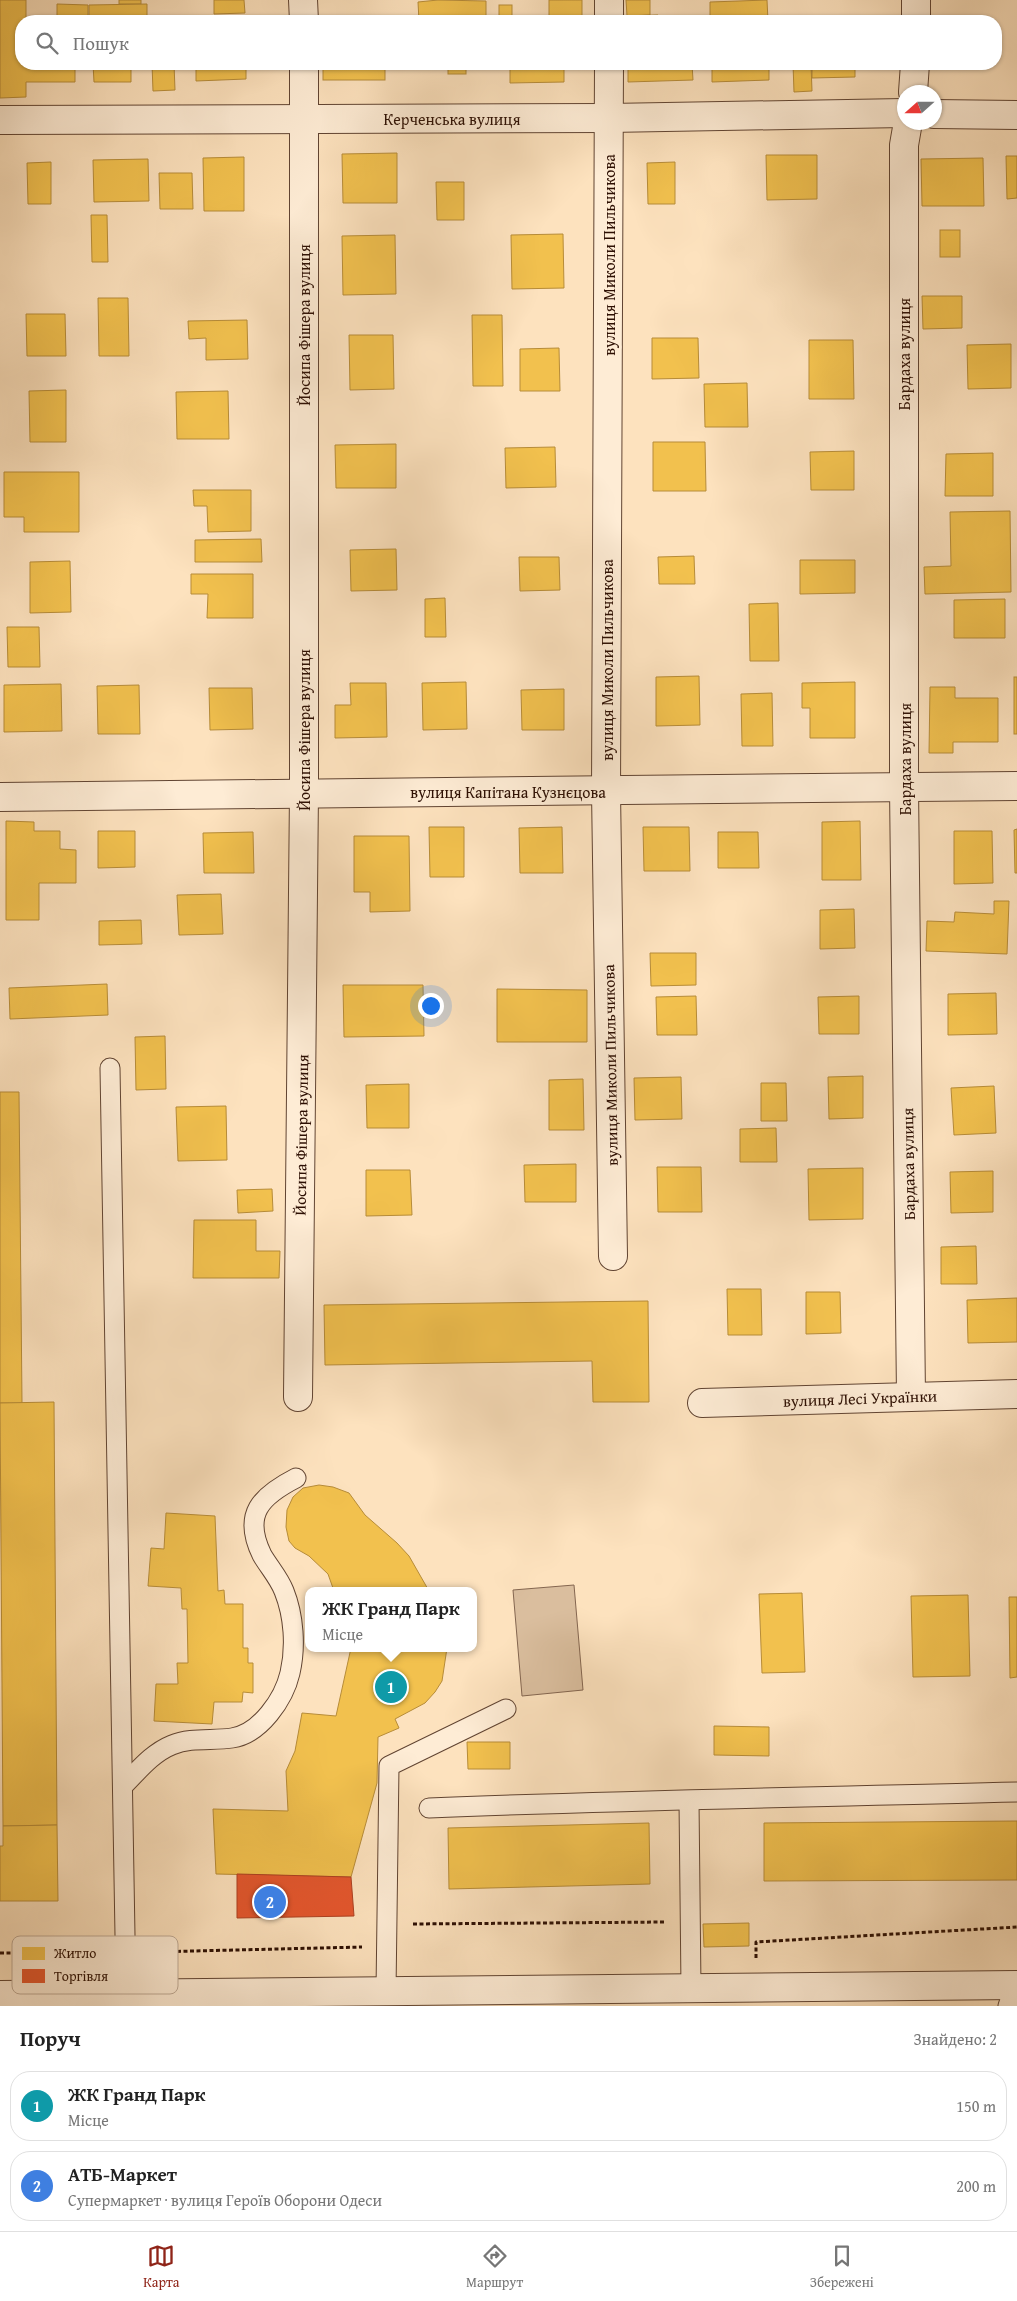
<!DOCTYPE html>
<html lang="uk">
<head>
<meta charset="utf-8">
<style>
  :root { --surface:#fff; --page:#f6f6f6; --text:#222; --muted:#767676; --line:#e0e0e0; --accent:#8f2418 }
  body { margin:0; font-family:"Gentium Book Plus",serif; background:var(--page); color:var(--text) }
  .compass { position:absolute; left:897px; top:85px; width:45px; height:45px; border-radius:50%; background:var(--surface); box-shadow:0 1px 4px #0004; rotate:249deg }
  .you { position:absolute; left:430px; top:1005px; width:18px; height:18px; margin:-12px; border:4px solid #fff; border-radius:50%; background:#1a73e8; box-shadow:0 0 0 8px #1a73e833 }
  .badge { display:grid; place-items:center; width:32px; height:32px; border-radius:50%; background:var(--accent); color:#fff; font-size:16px; font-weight:700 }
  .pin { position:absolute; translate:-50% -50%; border:2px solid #fff; box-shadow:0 1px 5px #0006 }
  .popup { position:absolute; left:305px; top:1587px; width:172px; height:65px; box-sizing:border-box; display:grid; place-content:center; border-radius:10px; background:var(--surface); filter:drop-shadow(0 1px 4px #0005); font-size:16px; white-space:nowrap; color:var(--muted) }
  .popup b { font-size:19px; color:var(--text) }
  .popup::after { content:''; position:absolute; left:50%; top:100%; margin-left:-10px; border:10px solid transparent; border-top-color:var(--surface) }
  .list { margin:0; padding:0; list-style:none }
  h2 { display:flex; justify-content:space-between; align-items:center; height:65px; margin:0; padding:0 20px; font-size:21px }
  h2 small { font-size:16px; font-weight:400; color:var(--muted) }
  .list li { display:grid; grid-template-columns:32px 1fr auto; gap:15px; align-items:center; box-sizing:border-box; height:70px; margin:0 10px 10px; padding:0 10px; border:1px solid var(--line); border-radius:20px }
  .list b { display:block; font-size:19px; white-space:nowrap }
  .list p { margin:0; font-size:16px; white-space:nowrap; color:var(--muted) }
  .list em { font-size:16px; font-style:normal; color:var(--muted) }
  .icon { flex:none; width:28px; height:28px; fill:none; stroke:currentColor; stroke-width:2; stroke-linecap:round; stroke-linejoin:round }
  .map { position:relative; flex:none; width:1017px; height:2006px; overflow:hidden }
  .search { position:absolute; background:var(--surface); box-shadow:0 1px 4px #0004; left:15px; right:15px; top:15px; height:55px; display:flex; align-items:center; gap:12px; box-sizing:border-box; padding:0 18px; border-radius:20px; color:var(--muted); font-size:19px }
  .sheet { height:225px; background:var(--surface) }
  nav { display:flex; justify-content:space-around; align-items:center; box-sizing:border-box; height:70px; border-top:1px solid var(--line); background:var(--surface); font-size:14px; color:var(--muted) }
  nav a { display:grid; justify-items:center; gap:2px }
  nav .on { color:var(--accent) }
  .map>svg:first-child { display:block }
  .green { fill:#dabe9e; stroke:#846650 }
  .homes { fill:#f2c14e; stroke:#b78c38 }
  .shops { fill:#e4572e; stroke:#ad4121 }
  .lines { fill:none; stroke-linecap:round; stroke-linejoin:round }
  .lane-casing { stroke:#614432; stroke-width:21 }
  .street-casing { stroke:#614432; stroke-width:30 }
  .path { stroke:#2d0f03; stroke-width:3; stroke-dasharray:4 2.5; stroke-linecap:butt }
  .lane { stroke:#feecd5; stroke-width:19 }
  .street { stroke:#feecd5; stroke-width:28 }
  .labels { text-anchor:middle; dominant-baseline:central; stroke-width:5; stroke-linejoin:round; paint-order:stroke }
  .street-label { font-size:16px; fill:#2d0f03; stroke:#feecd5 }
  .key { fill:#feecd5; stroke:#bfaa96; stroke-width:1 }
  .key-label { font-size:14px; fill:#2d0f03 }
</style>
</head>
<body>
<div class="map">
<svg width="1017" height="2006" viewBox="0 0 1017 2006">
  <rect width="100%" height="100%" fill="#fde2be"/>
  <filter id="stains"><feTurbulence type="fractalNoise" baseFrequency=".004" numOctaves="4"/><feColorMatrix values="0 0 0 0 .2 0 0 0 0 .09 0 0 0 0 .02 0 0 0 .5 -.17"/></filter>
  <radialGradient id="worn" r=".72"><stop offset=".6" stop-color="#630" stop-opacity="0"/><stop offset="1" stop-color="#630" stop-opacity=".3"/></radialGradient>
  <!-- green -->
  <polygon class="green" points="574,1585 583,1690 522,1696 513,1590"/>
  <!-- homes -->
  <g class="homes">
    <polygon points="0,0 26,0 26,21 21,21 21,64 75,64 75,82 26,82 26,97 0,98"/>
    <rect x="119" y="0" width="22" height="4"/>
    <polygon points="214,0 244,0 245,13 214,14"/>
    <polygon points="438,0 486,1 486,21 419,21 418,2"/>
    <rect x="549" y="0" width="33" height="17"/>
    <polygon points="626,0 650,0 650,15 627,16"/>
    <polygon points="767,0 768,21 710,21 710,2"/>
    <polygon points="57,4 88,5 88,21 57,21"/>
    <polygon points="147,4 147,21 89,21 89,5"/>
    <rect x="499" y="5" width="13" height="16"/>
    <polygon points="658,15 658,21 627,21 627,16"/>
    <rect x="539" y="18" width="26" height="3"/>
    <polygon points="877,18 877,21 841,21 841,19"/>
    <polygon points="93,64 131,64 131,82 94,82"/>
    <polygon points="152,64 174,64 175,90 153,91"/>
    <polygon points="196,64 246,64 246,79 196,81"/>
    <rect x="323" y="64" width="62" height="16"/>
    <rect x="448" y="64" width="18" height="10"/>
    <polygon points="510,64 564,64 564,82 510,83"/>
    <polygon points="628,64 692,64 693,80 628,82"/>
    <polygon points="712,64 769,64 769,80 712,82"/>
    <polygon points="793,64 811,64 812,91 794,92"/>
    <polygon points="812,64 855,64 855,77 812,78"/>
    <polygon points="397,153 397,203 343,203 342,154"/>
    <polygon points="766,155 817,155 817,199 767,200"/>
    <polygon points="1006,156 1017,156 1017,198 1007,199"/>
    <polygon points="244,157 244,211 204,211 203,158"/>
    <polygon points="983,158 984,206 922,206 921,159"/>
    <polygon points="148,159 149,201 94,202 93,160"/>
    <polygon points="51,162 51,204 28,204 27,163"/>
    <polygon points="675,162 675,204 648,204 647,163"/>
    <polygon points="159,173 192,173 193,209 160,209"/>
    <polygon points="436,182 464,182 464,220 437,220"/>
    <polygon points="91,215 107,215 108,262 92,262"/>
    <rect x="940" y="230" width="20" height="27"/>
    <polygon points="563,234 564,288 512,289 511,235"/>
    <polygon points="395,235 396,294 343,295 342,236"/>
    <polygon points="922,296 962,296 962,328 923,329"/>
    <polygon points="98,298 128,298 129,356 99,356"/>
    <polygon points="26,314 65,314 66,356 27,356"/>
    <polygon points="472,315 502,315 503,386 473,386"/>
    <polygon points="247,320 248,359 206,360 206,338 189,339 188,321"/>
    <polygon points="349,335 393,335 394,389 350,390"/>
    <polygon points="652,338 698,338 699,378 652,379"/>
    <polygon points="809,340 853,340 854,399 809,399"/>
    <polygon points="1011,344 1011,388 968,389 967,345"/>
    <polygon points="559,348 560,391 520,391 520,349"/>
    <polygon points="747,383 748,427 705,427 704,384"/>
    <polygon points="66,390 66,442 30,442 29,391"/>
    <polygon points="228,391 229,439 177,439 176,392"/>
    <polygon points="653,442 705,442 706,491 653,491"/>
    <polygon points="396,444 396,488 336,488 335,445"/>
    <polygon points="555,447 556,487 506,488 505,448"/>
    <polygon points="854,451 854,490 811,490 810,452"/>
    <polygon points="993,453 993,496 945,496 946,454"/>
    <polygon points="4,472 79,472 79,532 24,532 24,517 4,517"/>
    <polygon points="193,490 251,490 251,531 208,532 207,506 194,506"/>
    <polygon points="1010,511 1011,592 925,594 924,567 951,566 950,512"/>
    <polygon points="261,539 262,562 195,562 195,540"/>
    <polygon points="396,549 397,590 351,591 350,550"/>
    <polygon points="694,556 695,584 659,584 658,557"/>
    <polygon points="519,557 559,557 560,590 520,591"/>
    <polygon points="800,560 855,560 855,593 800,594"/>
    <polygon points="70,561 71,612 30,613 30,562"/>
    <polygon points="191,574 253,574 253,618 207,618 208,594 191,594"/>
    <polygon points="445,598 446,637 425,637 425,599"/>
    <polygon points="1005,599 1005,638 954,638 954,600"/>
    <polygon points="778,603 779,661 750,661 749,604"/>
    <polygon points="7,627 39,627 40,667 8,667"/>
    <polygon points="699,676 700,725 656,726 656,677"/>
    <rect x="1014" y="677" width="3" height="57"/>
    <polygon points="466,682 467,729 423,730 422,683"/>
    <polygon points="855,682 855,738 810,738 810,708 802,708 802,683"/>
    <polygon points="350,683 386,683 387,737 335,738 335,705 351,705"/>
    <polygon points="61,684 62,731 4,732 4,685"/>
    <polygon points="139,685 140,734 98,734 97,686"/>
    <polygon points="930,687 955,687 955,698 998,698 998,742 953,742 953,753 929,753"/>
    <polygon points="209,688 252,688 253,729 210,730"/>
    <polygon points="564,689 564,730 522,730 521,690"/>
    <polygon points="772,693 773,746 742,746 741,694"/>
    <polygon points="6,821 34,822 34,831 60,831 60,849 76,850 76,883 39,883 39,920 6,920"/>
    <polygon points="860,821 861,880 822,880 822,822"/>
    <polygon points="429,827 464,827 464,877 430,877"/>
    <polygon points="562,827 563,873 520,873 519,828"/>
    <polygon points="643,827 689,827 690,871 644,871"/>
    <polygon points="1017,829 1017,873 1015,873 1014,830"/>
    <polygon points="98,831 135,831 135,867 98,868"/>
    <polygon points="954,831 992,831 993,883 954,884"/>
    <polygon points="253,832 254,873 204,873 203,833"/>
    <polygon points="718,832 758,832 759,868 718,868"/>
    <polygon points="354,836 409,836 410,911 370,912 370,892 354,892"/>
    <polygon points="221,894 223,934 179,935 177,895"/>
    <polygon points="994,901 1009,901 1007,954 926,951 927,921 954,922 955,912 994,914"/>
    <polygon points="854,909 855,948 820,949 820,910"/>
    <polygon points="141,920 142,944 99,945 99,921"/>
    <polygon points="650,953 696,953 696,985 651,986"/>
    <polygon points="107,984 108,1015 10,1019 9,988"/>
    <polygon points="343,985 423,985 424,1036 344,1037"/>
    <polygon points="497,989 587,990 587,1042 497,1042"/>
    <polygon points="996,993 997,1034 948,1035 948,994"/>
    <polygon points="696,996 697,1035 657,1035 656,997"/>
    <polygon points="859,996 859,1034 819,1034 818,997"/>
    <polygon points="165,1036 166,1089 136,1090 135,1037"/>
    <polygon points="863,1076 863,1118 829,1119 828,1077"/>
    <polygon points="681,1077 682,1119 635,1120 634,1078"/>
    <polygon points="583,1079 584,1130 549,1130 549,1080"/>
    <polygon points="761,1083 786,1083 787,1121 761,1121"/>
    <polygon points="409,1084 409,1128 367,1128 366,1085"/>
    <polygon points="994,1086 996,1133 954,1135 951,1088"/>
    <polygon points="0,1092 19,1092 22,1403 0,1403"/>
    <polygon points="226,1106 227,1160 178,1161 176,1107"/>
    <polygon points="776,1128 777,1162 740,1162 740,1129"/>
    <polygon points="576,1164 576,1202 525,1202 524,1165"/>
    <polygon points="657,1167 701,1167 702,1212 658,1212"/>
    <polygon points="863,1168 863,1219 809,1220 808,1169"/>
    <polygon points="366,1170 410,1170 412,1215 366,1216"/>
    <polygon points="993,1171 993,1212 951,1213 950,1172"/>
    <polygon points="272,1189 273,1211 238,1213 237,1190"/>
    <polygon points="194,1220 256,1220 256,1251 280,1251 279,1278 193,1278"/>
    <polygon points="976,1246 977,1284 941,1284 941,1247"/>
    <polygon points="727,1289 761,1289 762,1335 728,1335"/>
    <polygon points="806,1292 840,1292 841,1333 806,1334"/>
    <polygon points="1017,1298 1017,1342 968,1343 967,1300"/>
    <polygon points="648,1301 649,1402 593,1402 592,1361 325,1365 324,1305"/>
    <polygon points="54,1402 57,1825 3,1826 0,1403"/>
    <polygon points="319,1485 333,1487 349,1493 365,1515 397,1543 409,1556 429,1591 334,1591 328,1574 309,1556 295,1548 289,1541 286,1527 287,1510 293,1497 303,1488"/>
    <polygon points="166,1513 215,1516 218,1591 224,1590 225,1604 243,1604 243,1648 248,1648 248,1663 253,1663 253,1693 243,1692 242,1702 214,1702 212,1724 154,1721 156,1684 178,1684 177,1663 188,1663 187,1609 182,1609 181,1588 148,1586 151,1548 164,1549"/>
    <polygon points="802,1593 805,1672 762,1673 759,1594"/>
    <polygon points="968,1595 970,1676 913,1677 911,1596"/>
    <polygon points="1009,1597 1017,1597 1017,1677 1010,1678"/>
    <polygon points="351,1648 447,1648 442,1681 435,1692 425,1703 395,1719 399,1728 378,1737 377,1783 351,1877 216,1874 213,1809 288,1811 286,1771 295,1751 302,1713 336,1716"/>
    <polygon points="714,1726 769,1727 769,1756 714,1755"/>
    <polygon points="467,1742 510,1742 510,1769 468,1769"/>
    <polygon points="1017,1821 1017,1880 764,1881 764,1823"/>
    <polygon points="649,1823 650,1884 449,1889 448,1828"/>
    <polygon points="57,1825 58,1901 0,1901 0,1846 3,1846 3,1826"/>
    <polygon points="749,1923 749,1946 704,1947 703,1924"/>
  </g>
  <!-- shops -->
  <polygon class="shops" points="237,1874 351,1877 354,1916 237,1918"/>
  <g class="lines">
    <defs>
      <g id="lane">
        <polyline points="110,1068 126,1993"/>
        <path d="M123,1786C138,1771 152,1753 172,1745C191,1737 213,1741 232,1738C260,1734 284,1699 290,1673C296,1647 294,1616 284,1591C279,1578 269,1567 262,1555C242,1514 261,1496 296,1478"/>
        <polyline points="689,1801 691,1988"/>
        <path d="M429,1808C625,1800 821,1797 1017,1792"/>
        <polyline points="386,1991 389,1766 506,1709"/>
        <polyline points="1008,2006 1015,1985"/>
      </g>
      <g id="street">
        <polyline points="303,0 304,21"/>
        <polyline points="609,0 609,21"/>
        <polyline points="916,21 916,0"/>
        <polyline points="609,64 606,792 613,1256"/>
        <polyline points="913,92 915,64"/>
        <polyline points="934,114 1017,115"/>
        <polyline points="0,120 609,118 904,113"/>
        <polyline points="908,122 904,145 904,788 911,1396"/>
        <path d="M0,797C339,791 678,791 1017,786"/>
        <polyline points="298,1397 304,791 304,64"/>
        <polyline points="702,1403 1017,1394"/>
        <polyline points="0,1995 1017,1985"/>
      </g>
    </defs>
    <!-- lane casing -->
    <use href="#lane" class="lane-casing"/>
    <!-- street casing -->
    <use href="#street" class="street-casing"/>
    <!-- path -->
    <g class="path">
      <polyline points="413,1924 666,1922"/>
      <polyline points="151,1952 362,1947"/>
      <polyline points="0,1953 102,1952"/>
      <polyline points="756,1958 756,1942 1017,1927"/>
    </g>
    <!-- lane -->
    <use href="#lane" class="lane"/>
    <!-- street -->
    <use href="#street" class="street"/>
  </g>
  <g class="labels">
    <!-- street labels -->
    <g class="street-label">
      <text x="452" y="119">Керченська вулиця</text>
      <text transform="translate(609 255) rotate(-90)">вулиця Миколи Пильчикова</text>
      <text transform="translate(304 325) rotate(-90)">Йосипа Фішера вулиця</text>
      <text transform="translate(904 354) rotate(-90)">Бардаха вулиця</text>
      <text transform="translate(607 660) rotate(-90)">вулиця Миколи Пильчикова</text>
      <text transform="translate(304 730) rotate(-90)">Йосипа Фішера вулиця</text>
      <text transform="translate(905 759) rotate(-90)">Бардаха вулиця</text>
      <text x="508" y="792">вулиця Капітана Кузнєцова</text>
      <text transform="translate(610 1065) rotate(-91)">вулиця Миколи Пильчикова</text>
      <text transform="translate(301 1135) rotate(-89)">Йосипа Фішера вулиця</text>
      <text transform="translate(908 1164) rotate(-91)">Бардаха вулиця</text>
      <text transform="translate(860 1398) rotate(-2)">вулиця Лесі Українки</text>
    </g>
  </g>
  <!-- legend -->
  <rect x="12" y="1936" width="166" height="58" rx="8" class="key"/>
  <rect x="22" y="1947" width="23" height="13" fill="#f2c14e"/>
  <rect x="22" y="1969" width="23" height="14" fill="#e4572e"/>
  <g class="key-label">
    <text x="54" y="1958">Житло</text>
    <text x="54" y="1981">Торгівля</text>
  </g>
  <rect width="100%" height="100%" filter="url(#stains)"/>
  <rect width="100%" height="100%" fill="url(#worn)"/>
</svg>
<svg class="compass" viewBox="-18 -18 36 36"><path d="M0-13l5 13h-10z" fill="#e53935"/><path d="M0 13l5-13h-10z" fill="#767676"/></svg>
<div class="you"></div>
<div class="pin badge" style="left:391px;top:1687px;background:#0f9aa8">1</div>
<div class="popup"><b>ЖК Гранд Парк</b>Місце</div>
<div class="pin badge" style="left:270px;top:1902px;background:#3f7fe0">2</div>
<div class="search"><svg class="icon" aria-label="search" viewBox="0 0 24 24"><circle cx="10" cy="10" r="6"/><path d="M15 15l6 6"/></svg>Пошук</div>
</div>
<section class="sheet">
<h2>Поруч<small>Знайдено: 2</small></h2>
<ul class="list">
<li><span class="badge" style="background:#0f9aa8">1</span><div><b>ЖК Гранд Парк</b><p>Місце</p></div><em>150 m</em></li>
<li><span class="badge" style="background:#3f7fe0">2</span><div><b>АТБ-Маркет</b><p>Супермаркет · вулиця Героїв Оборони Одеси</p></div><em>200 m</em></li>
</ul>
</section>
<nav>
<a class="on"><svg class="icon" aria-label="map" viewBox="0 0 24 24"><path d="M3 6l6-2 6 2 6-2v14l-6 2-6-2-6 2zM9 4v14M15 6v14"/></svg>Карта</a>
<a><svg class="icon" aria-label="directions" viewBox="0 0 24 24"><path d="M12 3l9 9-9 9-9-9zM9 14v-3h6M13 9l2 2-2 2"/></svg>Маршрут</a>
<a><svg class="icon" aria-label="saved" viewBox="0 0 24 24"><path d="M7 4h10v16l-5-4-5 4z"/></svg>Збережені</a>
</nav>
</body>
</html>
